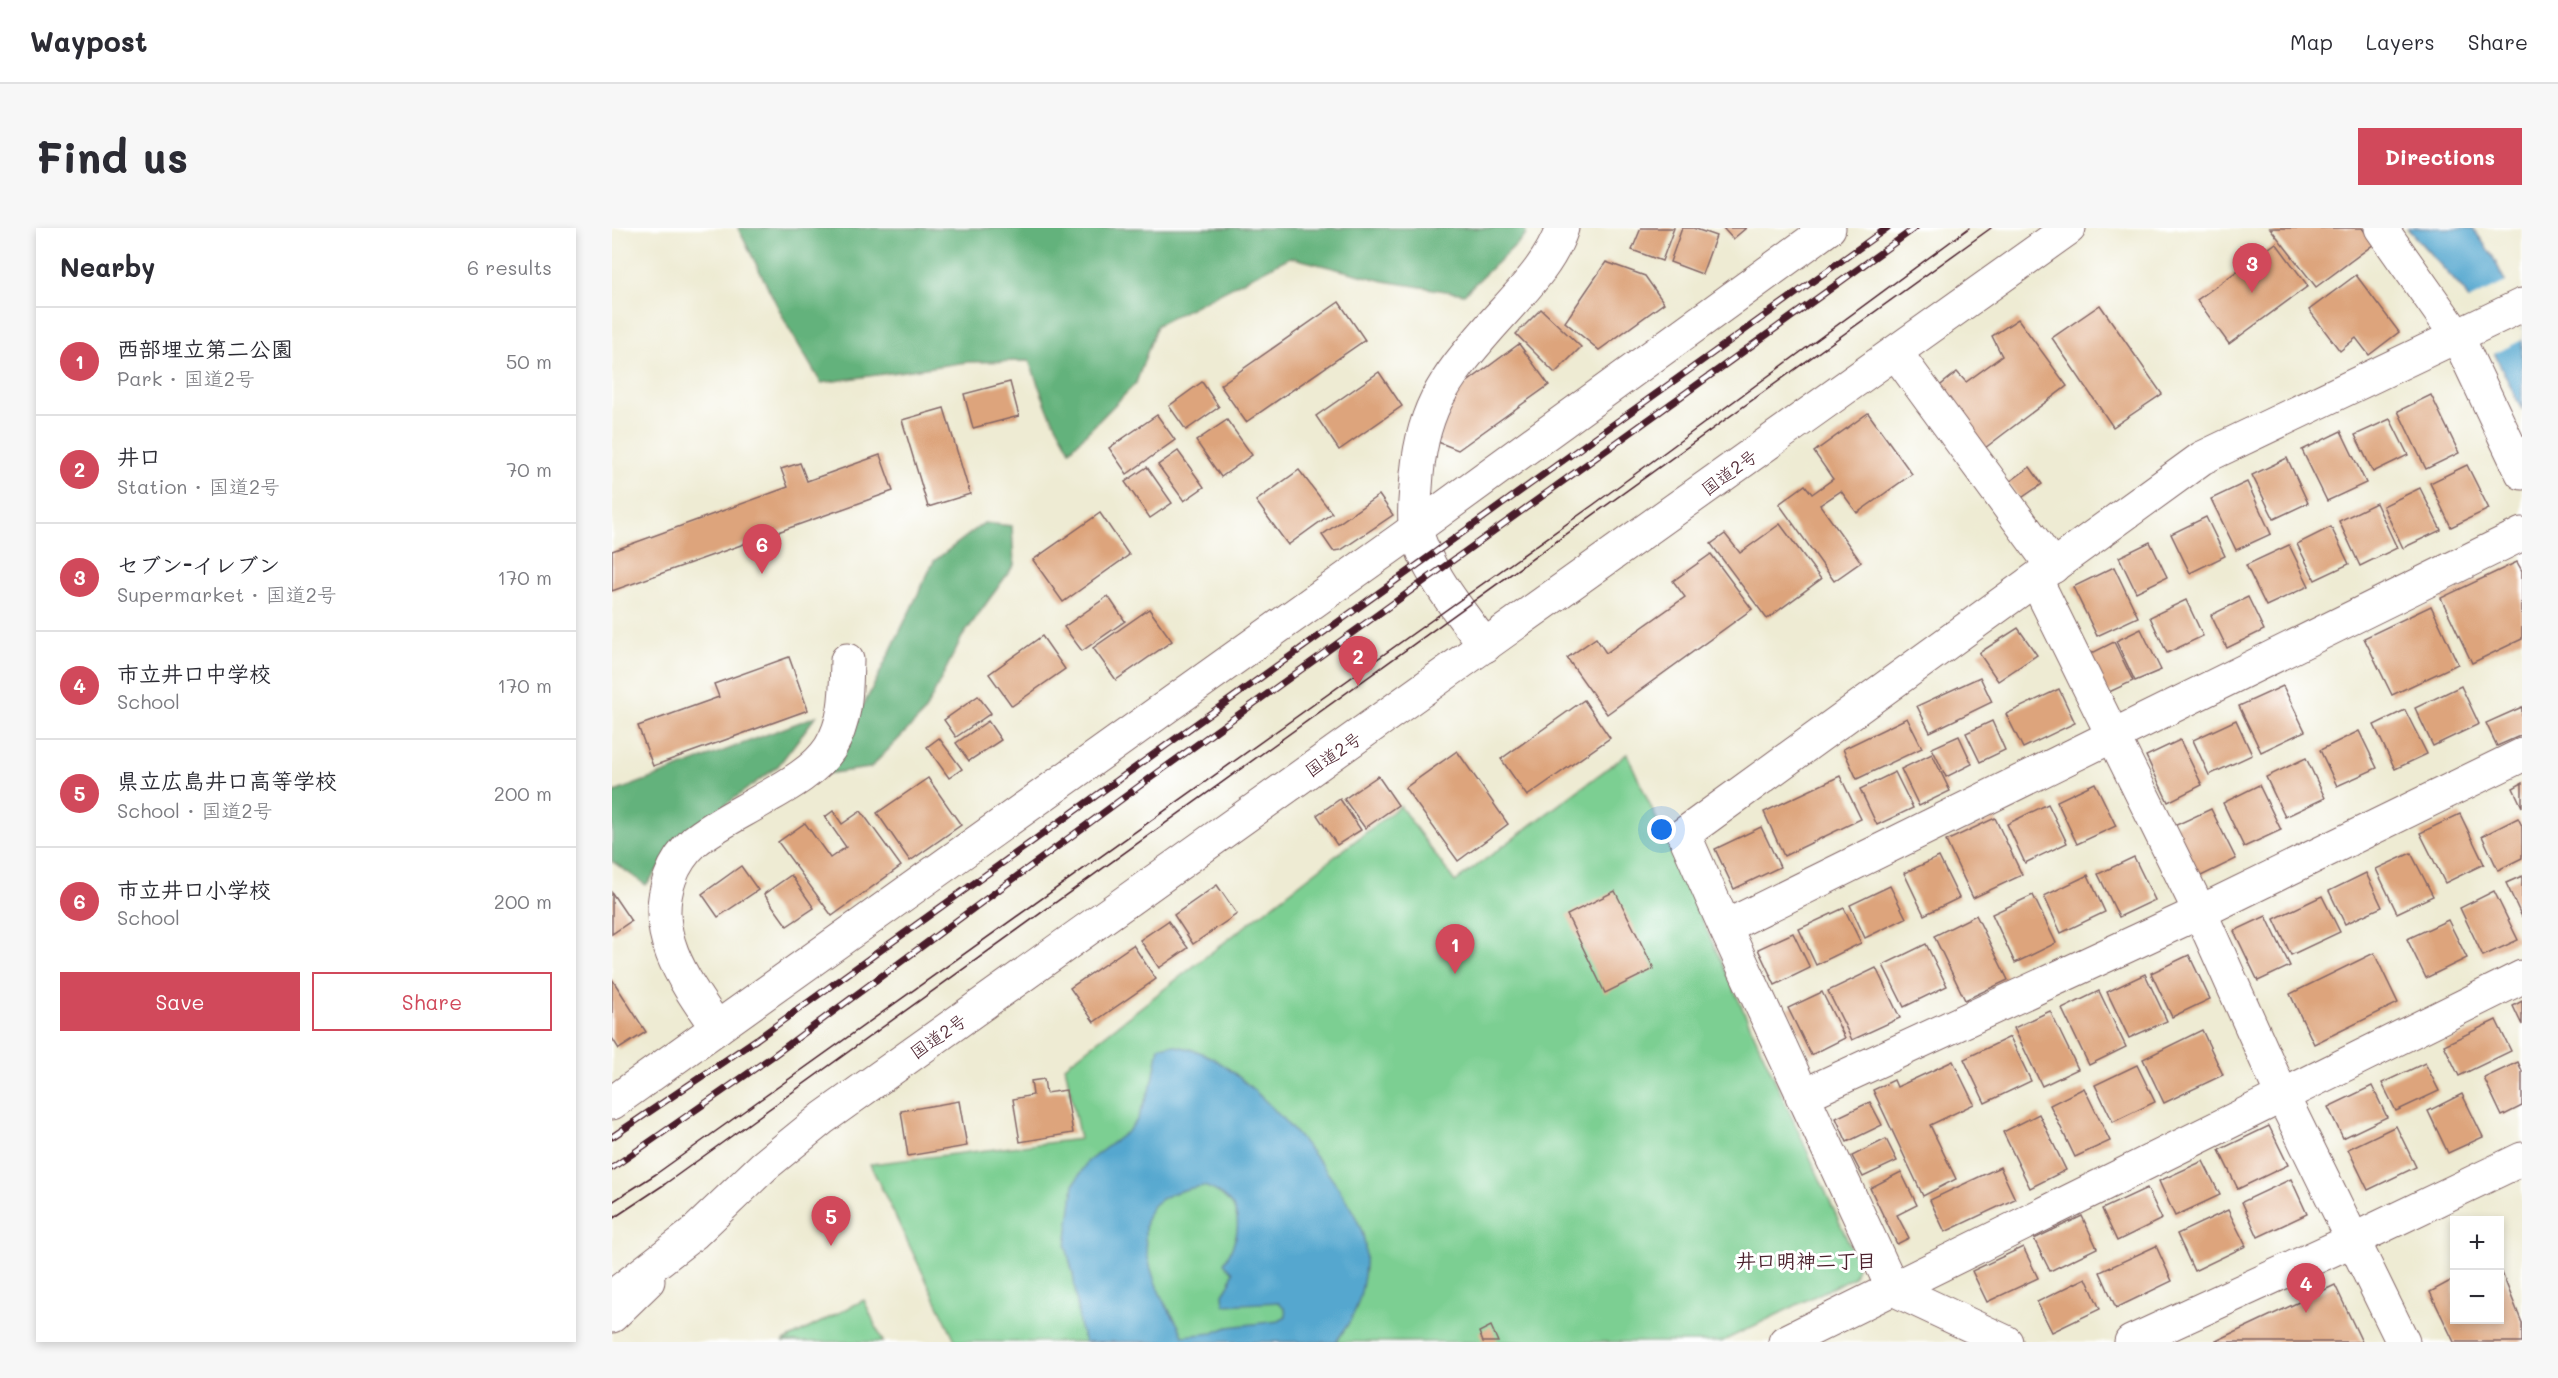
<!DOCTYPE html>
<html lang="en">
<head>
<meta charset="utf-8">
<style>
  :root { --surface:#fff; --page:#f7f7f7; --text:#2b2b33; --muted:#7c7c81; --line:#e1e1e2; --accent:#d1495b }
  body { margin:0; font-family:Mali,"Klee One",sans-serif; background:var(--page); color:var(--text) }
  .controls { position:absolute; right:18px; bottom:18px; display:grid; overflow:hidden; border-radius:0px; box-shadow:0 3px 9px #0003 }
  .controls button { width:54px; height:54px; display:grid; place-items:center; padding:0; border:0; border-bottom:2px solid var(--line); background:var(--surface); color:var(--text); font:30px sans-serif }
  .you { position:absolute; left:1050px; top:602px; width:21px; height:21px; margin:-15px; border:4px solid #fff; border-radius:50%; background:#1a73e8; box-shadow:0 0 0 9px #1a73e833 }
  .badge { display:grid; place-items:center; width:39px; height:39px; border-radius:50%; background:var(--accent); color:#fff; font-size:20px; font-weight:700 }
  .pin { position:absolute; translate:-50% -50px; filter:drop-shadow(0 2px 3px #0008) }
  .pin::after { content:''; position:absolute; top:32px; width:21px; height:18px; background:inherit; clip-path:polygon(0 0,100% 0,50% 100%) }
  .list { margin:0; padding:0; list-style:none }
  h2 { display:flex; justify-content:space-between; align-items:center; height:78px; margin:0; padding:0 24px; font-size:26px }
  h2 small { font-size:20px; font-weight:400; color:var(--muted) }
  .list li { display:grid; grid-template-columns:39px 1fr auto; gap:18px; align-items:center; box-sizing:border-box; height:108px; padding:0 24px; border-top:2px solid var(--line) }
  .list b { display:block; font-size:22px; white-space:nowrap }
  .list p { margin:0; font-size:20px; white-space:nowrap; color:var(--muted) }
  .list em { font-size:20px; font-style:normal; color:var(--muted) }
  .actions { display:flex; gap:12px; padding:18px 24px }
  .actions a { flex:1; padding:14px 0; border:2px solid var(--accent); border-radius:0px; text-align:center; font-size:21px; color:var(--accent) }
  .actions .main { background:var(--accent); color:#fff }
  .map { position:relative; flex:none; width:1910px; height:1114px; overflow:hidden; border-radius:0px }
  header { display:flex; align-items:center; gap:36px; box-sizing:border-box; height:84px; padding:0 30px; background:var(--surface); border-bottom:2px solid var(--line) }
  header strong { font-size:28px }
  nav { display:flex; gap:33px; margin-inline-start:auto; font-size:21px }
  .intro { display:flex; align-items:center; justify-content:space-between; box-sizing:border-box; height:144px; padding:0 36px }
  h1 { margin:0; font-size:42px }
  .button { padding:15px 27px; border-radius:0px; background:var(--accent); color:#fff; font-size:21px; font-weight:700 }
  main { display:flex; gap:36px; padding:0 36px }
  aside { flex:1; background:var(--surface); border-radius:0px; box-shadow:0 3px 9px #0003 }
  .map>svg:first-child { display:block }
  .green { fill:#7bcf92; stroke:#62775e; stroke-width:1.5 }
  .forest { fill:#64b27c; stroke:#576854; stroke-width:1.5 }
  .water { fill:#54a7cf; stroke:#4f637d; stroke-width:1.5; fill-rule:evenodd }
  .pier { fill:#eeebd3 }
  .building { fill:#dda47c }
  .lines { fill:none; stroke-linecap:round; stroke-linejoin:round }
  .minor-casing { stroke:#836666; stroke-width:35 }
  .highway-casing { stroke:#836666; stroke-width:35 }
  .minor { stroke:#fff; stroke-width:33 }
  .highway { stroke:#fff; stroke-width:33 }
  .tram { stroke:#4a1f2b; stroke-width:1.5 }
  .rail-casing { stroke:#4a1f2b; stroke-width:7 }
  .rail { stroke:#fff; stroke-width:4.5; stroke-dasharray:14; stroke-linecap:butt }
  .labels { text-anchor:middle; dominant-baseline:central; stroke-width:6; stroke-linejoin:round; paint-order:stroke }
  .street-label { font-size:18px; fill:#4a1f2b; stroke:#fff }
  .neighbourhood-label { font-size:20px; font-weight:bold; fill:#4a1f2b; stroke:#fff }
</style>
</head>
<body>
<header>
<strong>Waypost</strong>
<nav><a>Map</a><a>Layers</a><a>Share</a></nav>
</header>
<div class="intro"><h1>Find us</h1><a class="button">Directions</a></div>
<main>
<aside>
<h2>Nearby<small>6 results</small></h2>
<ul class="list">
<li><span class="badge">1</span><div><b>西部埋立第二公園</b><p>Park · 国道2号</p></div><em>50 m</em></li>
<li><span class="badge">2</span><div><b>井口</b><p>Station · 国道2号</p></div><em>70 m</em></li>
<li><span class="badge">3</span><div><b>セブン-イレブン</b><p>Supermarket · 国道2号</p></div><em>170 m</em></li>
<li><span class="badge">4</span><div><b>市立井口中学校</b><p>School</p></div><em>170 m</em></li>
<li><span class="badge">5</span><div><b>県立広島井口高等学校</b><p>School · 国道2号</p></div><em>200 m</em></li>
<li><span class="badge">6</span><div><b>市立井口小学校</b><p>School</p></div><em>200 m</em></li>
</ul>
<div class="actions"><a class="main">Save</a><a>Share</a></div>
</aside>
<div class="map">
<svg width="1910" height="1114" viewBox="0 0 1910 1114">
  <rect width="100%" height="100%" fill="#fff"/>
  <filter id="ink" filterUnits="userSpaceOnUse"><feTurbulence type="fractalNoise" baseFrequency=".0167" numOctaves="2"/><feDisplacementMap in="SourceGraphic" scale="12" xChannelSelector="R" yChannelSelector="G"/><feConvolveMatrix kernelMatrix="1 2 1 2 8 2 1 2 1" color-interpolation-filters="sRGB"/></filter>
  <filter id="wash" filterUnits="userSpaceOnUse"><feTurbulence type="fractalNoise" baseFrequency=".008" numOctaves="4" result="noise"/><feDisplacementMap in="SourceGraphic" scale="24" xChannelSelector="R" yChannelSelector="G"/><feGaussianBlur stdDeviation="1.35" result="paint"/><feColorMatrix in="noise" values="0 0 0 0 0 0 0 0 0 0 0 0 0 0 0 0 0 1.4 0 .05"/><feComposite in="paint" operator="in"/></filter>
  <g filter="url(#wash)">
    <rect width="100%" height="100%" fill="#eeebd3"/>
    <!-- green -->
    <g class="green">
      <polygon points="1015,526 1246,1035 1242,1049 1109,1114 344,1114 258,936 468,911 453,838 788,578 843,654"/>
      <polygon points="252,1072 271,1114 170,1114"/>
    </g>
    <!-- forest -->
    <g class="forest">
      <polygon points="126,0 913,0 914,7 852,66 772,53 678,29 545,97 524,155 458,222 436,182 417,133 355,134 209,155 176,99"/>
      <polygon points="372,295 400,298 402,337 350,409 312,485 258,540 212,546 259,463 322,333"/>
      <polygon points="204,488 166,538 74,606 34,657 0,633 0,565"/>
    </g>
    <!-- water -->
    <g class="water">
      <polygon points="1795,0 1861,0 1881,29 1910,88 1910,182 1852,63"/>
      <path d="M560,817C570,819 581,821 590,825C638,844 737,958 751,1007C757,1029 751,1067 741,1087C737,1096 730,1105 724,1114H473L468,1100L461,1046L454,1018L462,956L475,934L516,903L525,892L541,853L547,819ZM592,958C633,973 632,1002 612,1035L621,1044L618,1055L611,1066L612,1077L667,1074L673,1081L674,1089L667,1093L616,1099L601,1105L571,1108C567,1095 557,1084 551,1072C540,1050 521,994 544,975C556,965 577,960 592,958Z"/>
    </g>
    <!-- pier -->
    <polygon class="pier" points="1896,53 1910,81 1910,112 1880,127 1854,73"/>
    <g id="blocks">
      <!-- building -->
      <g class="building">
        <polygon points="1029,0 1062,0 1050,33 1020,22"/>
        <polygon points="1070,0 1081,0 1104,8 1090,46 1058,34"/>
        <polygon points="1111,0 1134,0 1121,11"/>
        <polygon points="1658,0 1750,0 1762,16 1704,59"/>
        <polygon points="1664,15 1696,58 1617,116 1585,72"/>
        <polygon points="994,34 1033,48 1052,75 987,122 953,94"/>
        <polygon points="1744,47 1787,104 1757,127 1744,110 1728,123 1697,82"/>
        <polygon points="727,74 753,112 634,194 608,157"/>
        <polygon points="1488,77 1550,166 1501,199 1440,110"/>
        <polygon points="929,81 969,119 943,145 904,106"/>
        <polygon points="1406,91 1455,158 1369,223 1324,161 1345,144 1354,154 1390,128 1380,108"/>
        <polygon points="907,116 937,157 846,222 826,214 842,164"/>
        <polygon points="767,144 790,178 727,222 704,188"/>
        <polygon points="398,154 407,188 361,200 352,166"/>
        <polygon points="590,154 607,179 574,202 557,178"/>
        <polygon points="1819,167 1847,225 1814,241 1786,183"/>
        <polygon points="332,180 358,266 316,279 290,192"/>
        <polygon points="1256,185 1300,246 1245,285 1229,263 1208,277 1249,334 1222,353 1167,276 1193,257 1200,266 1221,251 1202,224"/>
        <polygon points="545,187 563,212 515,246 497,220"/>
        <polygon points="1778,191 1796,227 1761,244 1743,207"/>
        <polygon points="615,192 640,227 609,249 584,213"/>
        <polygon points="1729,203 1754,255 1715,273 1690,222"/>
        <polygon points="566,223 592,259 572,273 546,237"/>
        <polygon points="268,227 281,263 0,363 0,323 176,259 169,241 188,235 195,253"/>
        <polygon points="1675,230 1696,275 1662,291 1640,247"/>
        <polygon points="1855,237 1877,281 1839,299 1818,255"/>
        <polygon points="535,239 560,275 538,290 513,254"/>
        <polygon points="1418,239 1430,256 1408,271 1396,255"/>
        <polygon points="687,242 720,285 676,317 644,273"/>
        <polygon points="1635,254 1659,306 1624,322 1599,271"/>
        <polygon points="1808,260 1829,302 1791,320 1771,278"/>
        <polygon points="767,267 781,287 729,322 721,323 710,307"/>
        <polygon points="1764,275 1785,320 1748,338 1727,293"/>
        <polygon points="488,285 517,327 451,374 421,332"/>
        <polygon points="1594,289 1613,328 1578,345 1559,306"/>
        <polygon points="1168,296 1209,351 1155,391 1099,316 1113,306 1128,325"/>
        <polygon points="1719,299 1737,336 1703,352 1685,316"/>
        <polygon points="1538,314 1555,349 1524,364 1507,329"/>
        <polygon points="1677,317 1697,358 1654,378 1634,337"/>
        <polygon points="1099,326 1140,381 995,486 955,430 984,410 994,425 1073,369 1061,353"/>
        <polygon points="1905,334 1910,343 1910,411 1860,435 1829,370"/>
        <polygon points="1502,339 1526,389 1485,408 1461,359"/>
        <polygon points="496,368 513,393 470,423 452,399"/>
        <polygon points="1636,369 1652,402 1615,420 1599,387"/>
        <polygon points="1574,372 1591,408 1555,425 1538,389"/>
        <polygon points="1819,378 1846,436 1780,467 1752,410"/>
        <polygon points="537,381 560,413 504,452 481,420"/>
        <polygon points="1406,400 1425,427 1386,453 1367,425"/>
        <polygon points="1529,401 1549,442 1523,453 1504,413"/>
        <polygon points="430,408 453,441 400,478 377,446"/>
        <polygon points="1502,414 1521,453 1495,465 1476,427"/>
        <polygon points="177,429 196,482 41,538 26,498 107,469 102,456"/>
        <polygon points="1368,449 1380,474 1318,504 1305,478"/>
        <polygon points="1671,458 1693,503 1649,524 1627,478"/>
        <polygon points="1849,458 1867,496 1821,518 1803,480"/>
        <polygon points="1447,461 1463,495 1411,520 1394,486"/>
        <polygon points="366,468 379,485 344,509 332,492"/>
        <polygon points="972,472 998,510 915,568 889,531"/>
        <polygon points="1910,479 1910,507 1885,518 1874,495"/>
        <polygon points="1793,482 1815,526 1783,541 1762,497"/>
        <polygon points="1295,490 1310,520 1245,551 1231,521"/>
        <polygon points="1624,492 1640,527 1597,547 1581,512"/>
        <polygon points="376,493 389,512 357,533 344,515"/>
        <polygon points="1380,493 1393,522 1368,534 1354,505"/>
        <polygon points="1747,503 1765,540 1725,558 1708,522"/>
        <polygon points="1347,508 1360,536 1334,549 1320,520"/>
        <polygon points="327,510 350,541 337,550 315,519"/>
        <polygon points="1568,512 1590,557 1556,574 1534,528"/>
        <polygon points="845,523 896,596 846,633 793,560"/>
        <polygon points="1320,526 1338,563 1307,578 1289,541"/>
        <polygon points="1694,530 1713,570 1673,589 1654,549"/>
        <polygon points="1283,544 1301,580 1265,597 1248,561"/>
        <polygon points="766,548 786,577 753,600 732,571"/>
        <polygon points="1228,548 1249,591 1172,628 1152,584"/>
        <polygon points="316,550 349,597 298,633 265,585"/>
        <polygon points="1483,555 1504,598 1465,616 1445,573"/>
        <polygon points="1910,555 1910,579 1901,560"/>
        <polygon points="1647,557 1669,602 1632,619 1611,575"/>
        <polygon points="728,571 749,602 725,617 705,587"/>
        <polygon points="1436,576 1455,615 1413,635 1395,596"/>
        <polygon points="1599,581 1624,631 1587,649 1562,598"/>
        <polygon points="221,583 230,596 249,583 289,638 220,688 166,614 193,595 218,630 234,619 213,589"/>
        <polygon points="1848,586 1872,636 1833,655 1808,605"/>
        <polygon points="1383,590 1410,647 1361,670 1334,613"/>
        <polygon points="1906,590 1910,598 1910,630 1886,642 1870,608"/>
        <polygon points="1149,599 1168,639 1122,661 1103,621"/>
        <polygon points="1799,625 1821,668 1785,685 1764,641"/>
        <polygon points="1327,629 1347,670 1312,687 1292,645"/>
        <polygon points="1522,629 1543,672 1507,689 1486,646"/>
        <polygon points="129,638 146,662 106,689 90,666"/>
        <polygon points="1754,645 1770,679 1733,696 1717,663"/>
        <polygon points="179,647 202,680 175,698 152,666"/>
        <polygon points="1476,647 1493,684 1449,705 1432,668"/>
        <polygon points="1910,648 1910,689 1894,655"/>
        <polygon points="605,657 625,686 581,716 562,687"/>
        <polygon points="1278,658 1294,690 1253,710 1238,677"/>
        <polygon points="1003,663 1042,741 993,765 955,687"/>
        <polygon points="1882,663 1906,712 1871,728 1848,680"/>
        <polygon points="0,665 19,693 0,706"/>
        <polygon points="1421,667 1444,715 1403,735 1380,686"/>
        <polygon points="1710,668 1728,704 1679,727 1662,691"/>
        <polygon points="1232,680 1249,715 1204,737 1187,701"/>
        <polygon points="1364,687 1396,752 1353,772 1322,708"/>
        <polygon points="1654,688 1678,738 1646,753 1622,703"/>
        <polygon points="1836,692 1855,730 1814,750 1795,711"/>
        <polygon points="556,693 576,720 547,740 528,712"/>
        <polygon points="1181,705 1198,740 1163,757 1146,721"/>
        <polygon points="1314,716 1335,758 1292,779 1271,737"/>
        <polygon points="521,717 544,751 482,794 458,760"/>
        <polygon points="1762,725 1786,775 1702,816 1678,766"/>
        <polygon points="1577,727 1598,771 1560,789 1539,745"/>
        <polygon points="1264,740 1288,790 1240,812 1216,763"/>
        <polygon points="1533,746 1555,793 1517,810 1495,764"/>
        <polygon points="0,751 34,804 7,821 0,810"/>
        <polygon points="1487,763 1514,819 1477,837 1450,781"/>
        <polygon points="1210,764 1233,810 1199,827 1176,780"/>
        <polygon points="1910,773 1910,797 1901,778"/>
        <polygon points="1438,783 1466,841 1430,858 1402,800"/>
        <polygon points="1884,792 1899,823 1847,848 1832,817"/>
        <polygon points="1590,802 1611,847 1552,875 1531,831"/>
        <polygon points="1398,809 1419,853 1373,875 1352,831"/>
        <polygon points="1341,833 1362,876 1318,897 1344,951 1311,968 1261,862 1282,852 1285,859"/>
        <polygon points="1906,834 1910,843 1910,878 1890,888 1872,850"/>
        <polygon points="1813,835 1827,863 1784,883 1770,855"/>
        <polygon points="1525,837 1543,874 1501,894 1483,857"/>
        <polygon points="432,851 434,865 454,862 461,905 408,914 401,871 421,867 419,853"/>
        <polygon points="1760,858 1775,889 1731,910 1716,879"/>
        <polygon points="1472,860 1498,913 1463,929 1438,877"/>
        <polygon points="1850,866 1871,909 1836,925 1816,883"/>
        <polygon points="347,873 355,918 296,928 289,883"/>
        <polygon points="1258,874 1270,897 1235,914 1224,890"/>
        <polygon points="1427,886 1454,942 1418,960 1391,904"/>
        <polygon points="1657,898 1676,937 1626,961 1607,922"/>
        <polygon points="1784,898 1804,939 1756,962 1736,921"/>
        <polygon points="1274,911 1285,933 1251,949 1240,928"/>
        <polygon points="1591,933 1608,967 1563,988 1547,953"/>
        <polygon points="1388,939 1403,971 1333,1004 1318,972"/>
        <polygon points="1289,944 1305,977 1285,987 1297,1010 1285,1016 1258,960"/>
        <polygon points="1679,951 1695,986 1646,1009 1630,974"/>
        <polygon points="1535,960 1550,991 1505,1013 1490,981"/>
        <polygon points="1616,982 1634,1018 1582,1043 1565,1006"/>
        <polygon points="1470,988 1485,1020 1438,1043 1422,1011"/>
        <polygon points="1544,1018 1560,1053 1504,1080 1488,1044"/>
        <polygon points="1411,1019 1426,1050 1375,1074 1360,1043"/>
        <polygon points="1888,1040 1910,1095 1910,1114 1842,1114 1818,1064 1842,1051 1842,1092 1888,1092"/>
        <polygon points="1474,1050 1488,1081 1440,1104 1425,1074"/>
        <polygon points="1723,1057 1750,1114 1602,1114"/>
        <polygon points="879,1098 886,1114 871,1114 867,1104"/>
      </g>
    </g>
  </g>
  <g filter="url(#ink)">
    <use href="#blocks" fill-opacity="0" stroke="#836666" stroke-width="1.5"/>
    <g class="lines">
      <defs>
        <g id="minor">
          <polyline points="1769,0 1845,108 1910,245"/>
          <polyline points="1284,125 1441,339"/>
          <polyline points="1424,352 1588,684 1670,867 1791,1114"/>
          <path d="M873,418C848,383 814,345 804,301C801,288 803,273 804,260C808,184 830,154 878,99C904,69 938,38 950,0"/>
          <polyline points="1113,699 1910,306"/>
          <path d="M105,800C74,755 37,707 58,650C63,636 72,623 83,613C103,597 128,585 150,572C173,559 203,543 218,520C235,492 234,463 235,432"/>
          <polyline points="1190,868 1588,684 1910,527"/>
          <polyline points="0,875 792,309 1217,0"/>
          <polyline points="0,1088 36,1053"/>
          <polyline points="1173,1114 1910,749"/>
          <polyline points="1394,1114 1281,1061 1113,699 1072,606 1590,230 1910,77"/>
          <polyline points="1519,1114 1741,1012 1910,931"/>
        </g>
        <polyline id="highway" points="0,1069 81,1006 152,938 211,890 1457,0"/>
      </defs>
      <!-- minor casing -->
      <use href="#minor" class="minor-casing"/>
      <!-- highway casing -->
      <use href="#highway" class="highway-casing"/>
      <!-- minor -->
      <use href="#minor" class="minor"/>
      <!-- highway -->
      <use href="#highway" class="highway"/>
      <!-- tram -->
      <g class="tram">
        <polyline points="0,974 44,946 981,277 1357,0"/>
        <polyline points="0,991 53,956 1379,0"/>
      </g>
      <defs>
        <g id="rail">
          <polyline points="0,909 145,811 1275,0"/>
          <polyline points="0,940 161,828 537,551 1303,0"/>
        </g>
      </defs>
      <!-- rail casing -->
      <use href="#rail" class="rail-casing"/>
      <!-- rail -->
      <use href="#rail" class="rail"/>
    </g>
  </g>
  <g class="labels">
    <!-- street labels -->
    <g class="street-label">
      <text transform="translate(1117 244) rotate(-36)">国道2号</text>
      <text transform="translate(721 526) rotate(-35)">国道2号</text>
      <text transform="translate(326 808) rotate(-35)">国道2号</text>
    </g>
    <!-- neighbourhood labels -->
    <g class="neighbourhood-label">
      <text x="1194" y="1032">井口明神二丁目</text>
    </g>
  </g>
</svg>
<div class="controls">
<button>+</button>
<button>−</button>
</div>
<div class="you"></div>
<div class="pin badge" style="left:843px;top:746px">1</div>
<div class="pin badge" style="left:746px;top:458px">2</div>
<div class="pin badge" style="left:1640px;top:65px">3</div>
<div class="pin badge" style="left:1694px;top:1085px">4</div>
<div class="pin badge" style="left:219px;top:1018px">5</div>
<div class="pin badge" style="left:150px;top:346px">6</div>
</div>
</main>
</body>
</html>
